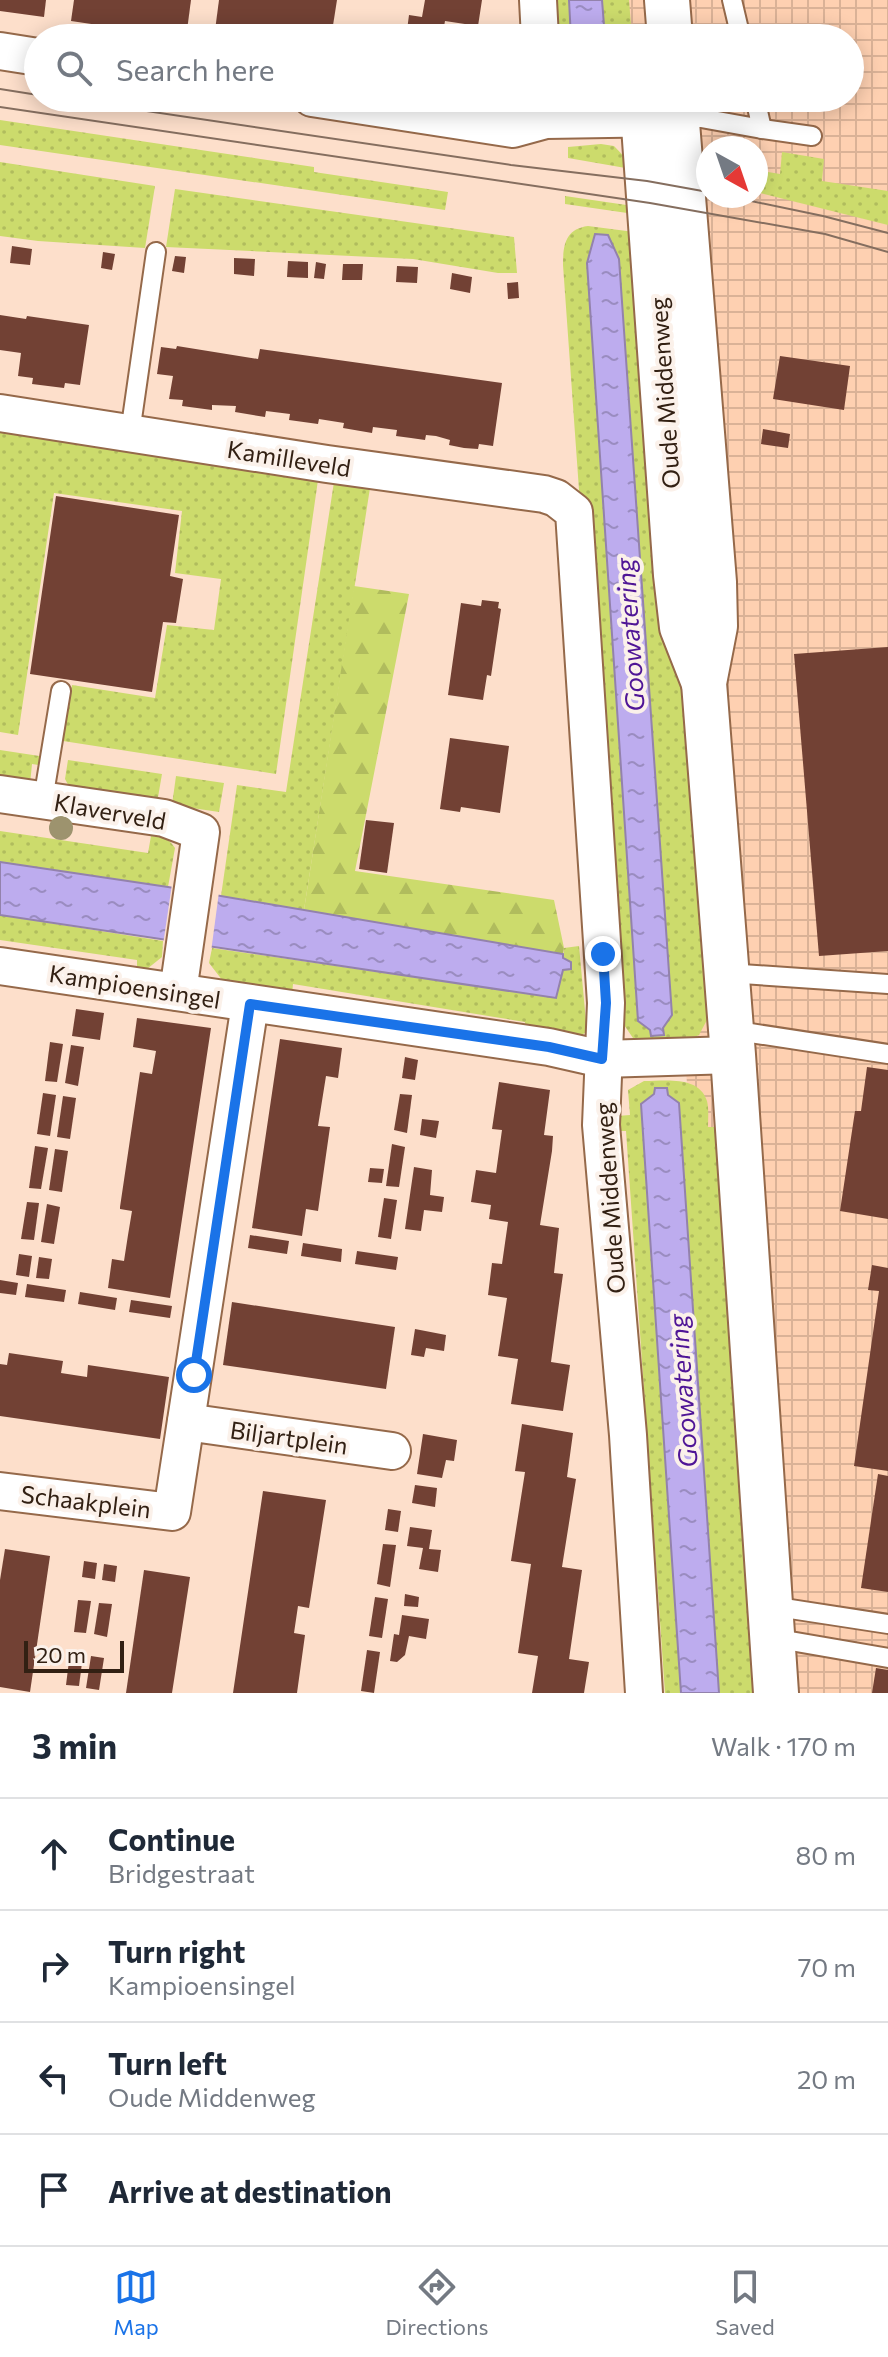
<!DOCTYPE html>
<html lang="en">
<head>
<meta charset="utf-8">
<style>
  :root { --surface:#fff; --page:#f6f6f7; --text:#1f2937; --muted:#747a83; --line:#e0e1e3; --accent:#1a73e8 }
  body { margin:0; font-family:Commissioner,sans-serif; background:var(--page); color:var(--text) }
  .compass { position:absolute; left:696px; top:136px; width:72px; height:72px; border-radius:50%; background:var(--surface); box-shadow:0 4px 20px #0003; rotate:140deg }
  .scale { position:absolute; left:24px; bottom:20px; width:100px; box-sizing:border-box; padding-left:8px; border:4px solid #322013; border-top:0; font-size:22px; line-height:28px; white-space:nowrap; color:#322013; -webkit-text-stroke:6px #fbf1ea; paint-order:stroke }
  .stop { position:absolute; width:24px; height:24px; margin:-18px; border:6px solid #1a73e8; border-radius:50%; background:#fff }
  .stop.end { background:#1a73e8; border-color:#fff; box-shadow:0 2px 8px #0008 }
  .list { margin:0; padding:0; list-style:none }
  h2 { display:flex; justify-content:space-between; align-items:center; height:104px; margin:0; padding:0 32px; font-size:34px }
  h2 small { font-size:26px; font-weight:400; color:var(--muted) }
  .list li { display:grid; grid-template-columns:52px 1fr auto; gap:24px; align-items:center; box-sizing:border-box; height:112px; padding:0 32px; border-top:2px solid var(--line) }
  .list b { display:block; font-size:30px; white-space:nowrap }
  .list p { margin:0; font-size:26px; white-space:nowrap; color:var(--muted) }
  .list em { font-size:26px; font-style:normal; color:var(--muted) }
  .icon { flex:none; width:44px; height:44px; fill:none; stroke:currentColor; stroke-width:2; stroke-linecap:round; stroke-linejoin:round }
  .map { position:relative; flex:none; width:888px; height:1693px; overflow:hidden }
  .search { position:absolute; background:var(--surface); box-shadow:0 4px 20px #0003; left:24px; right:24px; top:24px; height:88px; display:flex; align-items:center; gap:20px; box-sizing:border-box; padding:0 28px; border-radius:44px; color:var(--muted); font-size:30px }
  .sheet { height:552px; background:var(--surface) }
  nav { display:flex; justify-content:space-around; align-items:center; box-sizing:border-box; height:112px; border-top:2px solid var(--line); background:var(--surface); font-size:22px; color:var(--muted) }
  nav a { display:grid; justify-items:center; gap:4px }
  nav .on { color:var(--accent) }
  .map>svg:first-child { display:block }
  .industrial { fill:url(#industrial-grid); fill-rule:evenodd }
  .grass { fill:url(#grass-dots); fill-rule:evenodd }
  .forest { fill:url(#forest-firs) }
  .water { fill:url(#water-ripples); stroke:#9382ac; stroke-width:2 }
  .pier { fill:#fddfcb }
  .building { fill:#724134 }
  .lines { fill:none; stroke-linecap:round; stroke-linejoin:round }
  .lane-casing { stroke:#95694a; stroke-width:22 }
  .street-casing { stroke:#95694a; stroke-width:40 }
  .secondary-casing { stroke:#95694a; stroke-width:48 }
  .lane { stroke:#fff; stroke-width:18 }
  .street { stroke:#fff; stroke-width:36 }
  .secondary { stroke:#fff; stroke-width:44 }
  .tram { stroke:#856e5f; stroke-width:2 }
  .tree { fill:#9d936e }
  .route { stroke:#1a73e8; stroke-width:10 }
  .labels { text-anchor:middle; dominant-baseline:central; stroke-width:8; stroke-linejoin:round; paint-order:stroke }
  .street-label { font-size:24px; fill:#322013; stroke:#fbf1ea }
  .water-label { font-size:26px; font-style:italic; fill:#4f1596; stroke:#fbf1ea }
</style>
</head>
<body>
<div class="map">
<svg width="888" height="1693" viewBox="0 0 888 1693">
  <defs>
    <pattern id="industrial-grid" width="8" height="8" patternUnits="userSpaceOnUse" patternTransform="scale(2)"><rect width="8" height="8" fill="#fed0b1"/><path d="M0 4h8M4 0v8" fill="none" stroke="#dab297"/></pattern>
    <pattern id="grass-dots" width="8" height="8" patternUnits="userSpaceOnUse" patternTransform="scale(2)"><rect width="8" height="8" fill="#ccdb6c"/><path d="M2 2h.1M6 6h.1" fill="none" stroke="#b0bc5d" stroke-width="1.8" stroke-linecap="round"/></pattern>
    <pattern id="forest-firs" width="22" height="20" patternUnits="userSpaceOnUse" patternTransform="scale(2)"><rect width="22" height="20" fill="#ccdb6c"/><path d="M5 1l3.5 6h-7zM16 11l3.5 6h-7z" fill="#b0bc5d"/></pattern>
    <pattern id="water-ripples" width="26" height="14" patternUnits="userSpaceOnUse" patternTransform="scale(2)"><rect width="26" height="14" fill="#bdacee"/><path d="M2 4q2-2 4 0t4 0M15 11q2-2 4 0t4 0" fill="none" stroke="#9a8cc0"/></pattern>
  </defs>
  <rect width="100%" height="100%" fill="#fddfcb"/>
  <!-- industrial -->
  <path class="industrial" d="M612,0H888V1693H729L619,98H850V38H615ZM708,148H756V196H708Z"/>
  <!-- grass -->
  <g class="grass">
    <polygon points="548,0 569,0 571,38 551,38"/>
    <polygon points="602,0 629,0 632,38 605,38"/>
    <polygon points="0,120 314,167 314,172 448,192 445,210 0,145"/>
    <polygon points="601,144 614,146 637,170 568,158 568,147"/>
    <polygon points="782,152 824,159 822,181 888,191 888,225 756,192 756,170 780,174"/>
    <polygon points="0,162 155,186 145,248 38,241 0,236"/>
    <polygon points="175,189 514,237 517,273 498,273 413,259 166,247"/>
    <polygon points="565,196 640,207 641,215 565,204"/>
    <path d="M588,226L642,233L690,686L708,1018L699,1035L680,1044L643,1045L633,1038L622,1022L580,504L563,265C563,246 565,229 588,226ZM596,234L608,236L619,259L672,1015L663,1028L650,1030L638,1021L587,263Z"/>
    <polygon points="0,432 318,480 276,774 63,741 72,685 155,698 167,625 214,630 221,579 175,573 182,511 54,493 18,735 0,732"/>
    <polygon points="334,482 370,488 304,910 221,896 237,785 286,792"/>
    <polygon points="0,750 46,757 45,766 32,764 30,784 0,780"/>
    <polygon points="68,760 162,774 157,803 71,790 65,779"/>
    <polygon points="176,776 224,783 219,812 172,805"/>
    <path d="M0,831L148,853L151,836C162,837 169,838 175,848L168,887L0,862Z"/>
    <polygon points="0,915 163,941 162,957 142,973 137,972 137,960 0,940"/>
    <polygon points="579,946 587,1032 577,1037 524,1031 525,1022 293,984 292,995 226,985 209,963 212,948 556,998 563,970 564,948"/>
    <path d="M644,1081C665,1081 699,1075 707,1101C709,1109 708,1119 708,1127H718L757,1693H719L679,1104L668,1095L666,1088H655V1094L641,1105L681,1693H665L626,1131H618L617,1116L630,1115L628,1090Z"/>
  </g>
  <!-- forest -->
  <polygon class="forest" points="354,586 409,594 355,871 554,900 564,948 563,954 304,910"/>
  <!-- water -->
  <g class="water">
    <polygon points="569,0 602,0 605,38 571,38"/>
    <polygon points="595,234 608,235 619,259 672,1015 663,1028 664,1035 651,1036 650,1030 638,1021 587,263"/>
    <polygon points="0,862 168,887 563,954 563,958 571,962 571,969 563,970 556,998 0,915"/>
    <polygon points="655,1088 667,1088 668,1095 679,1103 719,1693 681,1693 641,1104 654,1094"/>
  </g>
  <!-- pier -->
  <polygon class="pier" points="172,884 219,892 211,952 163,945"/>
  <!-- building -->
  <g class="building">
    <polygon points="0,0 46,0 44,17 0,11"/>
    <polygon points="74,0 191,0 186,38 71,21"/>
    <polygon points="219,0 337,0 331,38 214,38"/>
    <polygon points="425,0 482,0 478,26 445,21 442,38 406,38 409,15 422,17"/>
    <polygon points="351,31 368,33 368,38 350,38"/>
    <polygon points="12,246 32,249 30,265 10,263"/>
    <polygon points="103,252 115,254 112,270 101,268"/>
    <polygon points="175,256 186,257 184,273 172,271"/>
    <polygon points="234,258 255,259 254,276 234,274"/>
    <polygon points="288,261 308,262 308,278 287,277"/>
    <polygon points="316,262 326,264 324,279 314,278"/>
    <polygon points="343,264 363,264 362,280 342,280"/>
    <polygon points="397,266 418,267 417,283 396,282"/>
    <polygon points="452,273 472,277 470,293 450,289"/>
    <polygon points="518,282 519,298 508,299 507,283"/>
    <polygon points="0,315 26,319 27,316 89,325 80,385 65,383 64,388 32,384 33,378 18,376 21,353 0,350"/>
    <polygon points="177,346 258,359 260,349 502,383 493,446 479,444 478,449 464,448 449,445 450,440 436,436 426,435 425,440 411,438 396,436 397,430 373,427 372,433 343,428 344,423 319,419 318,424 289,420 290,414 266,411 265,417 235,412 236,406 212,405 212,410 182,406 183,400 169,399 173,376 157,374 161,347 176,349"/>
    <polygon points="780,356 850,366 844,410 773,399"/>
    <polygon points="763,429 790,434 788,448 761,444"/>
    <polygon points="56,496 179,515 170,576 183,579 176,623 163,622 152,692 30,674"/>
    <polygon points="482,600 499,602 498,608 501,609 491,676 487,675 483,700 448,695 461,603 481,606"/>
    <polygon points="888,647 888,951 819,956 794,654"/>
    <polygon points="450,738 509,746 500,813 461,807 460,812 440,809"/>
    <polygon points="366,820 394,823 387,873 359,869"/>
    <polygon points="76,1009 104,1013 100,1040 72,1036"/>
    <polygon points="137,1018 211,1028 170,1298 108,1288 112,1259 124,1261 128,1235 132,1211 120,1209 120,1207 140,1072 152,1074 156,1051 133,1047"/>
    <polygon points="280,1039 342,1048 338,1078 326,1076 318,1126 330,1127 318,1211 306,1209 302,1236 252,1228"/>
    <polygon points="50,1042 63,1044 57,1082 45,1081"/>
    <polygon points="71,1045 84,1047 78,1086 65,1083"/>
    <polygon points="405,1057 418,1060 415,1080 402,1078"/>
    <polygon points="867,1067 888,1070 888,1219 840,1211 855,1111 861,1111"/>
    <polygon points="499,1082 550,1090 544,1135 553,1136 552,1151 540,1225 559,1228 554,1273 563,1274 551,1362 570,1365 563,1411 511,1404 518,1359 498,1356 507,1298 488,1295 492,1263 502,1264 508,1222 489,1219 491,1205 471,1202 476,1170 496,1173 502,1130 492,1129"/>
    <polygon points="43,1093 56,1095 50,1136 37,1134"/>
    <polygon points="400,1094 412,1095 407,1133 394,1130"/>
    <polygon points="63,1096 76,1098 70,1139 57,1137"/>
    <polygon points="422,1119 439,1121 436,1138 420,1135"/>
    <polygon points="392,1144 405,1147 399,1187 386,1186"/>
    <polygon points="35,1146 48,1148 41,1189 29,1188"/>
    <polygon points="55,1149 68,1151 62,1192 49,1190"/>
    <polygon points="414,1167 432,1170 430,1195 444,1197 442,1212 424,1210 421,1231 405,1229"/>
    <polygon points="370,1168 384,1169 382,1183 368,1182"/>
    <polygon points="384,1198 397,1200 391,1239 378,1237"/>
    <polygon points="27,1202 39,1203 34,1240 21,1239"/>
    <polygon points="47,1204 60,1207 54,1244 41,1242"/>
    <polygon points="250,1235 289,1241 287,1254 248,1248"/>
    <polygon points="303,1243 342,1249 341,1262 301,1256"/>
    <polygon points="357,1251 398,1257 396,1270 355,1264"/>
    <polygon points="19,1254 32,1256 29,1277 16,1275"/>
    <polygon points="39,1257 52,1259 49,1279 36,1278"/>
    <polygon points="872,1265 888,1268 888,1471 854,1466 879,1291 868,1290"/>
    <polygon points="0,1280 18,1283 16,1295 0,1293"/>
    <polygon points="27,1284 66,1290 64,1302 25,1297"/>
    <polygon points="80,1292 117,1298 115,1310 78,1304"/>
    <polygon points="131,1300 172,1306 170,1318 129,1312"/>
    <polygon points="232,1302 395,1327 386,1389 223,1365"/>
    <polygon points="415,1329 446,1335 444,1351 426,1348 424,1357 411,1355"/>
    <polygon points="9,1353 63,1361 61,1373 87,1377 88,1365 169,1377 160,1439 0,1416 0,1364 7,1365"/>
    <polygon points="522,1424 573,1433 567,1477 576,1479 562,1567 582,1570 569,1659 589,1662 584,1693 532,1693 538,1656 518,1653 531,1564 511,1561 525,1472 515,1471"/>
    <polygon points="423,1434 457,1440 454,1461 446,1460 442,1478 417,1474"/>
    <polygon points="878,1474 888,1476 888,1592 861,1588"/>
    <polygon points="415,1485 437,1488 435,1507 412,1503"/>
    <polygon points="263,1491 326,1500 309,1608 298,1606 294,1633 305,1635 297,1693 233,1693"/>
    <polygon points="388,1509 401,1511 398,1532 385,1530"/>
    <polygon points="410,1527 432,1530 429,1549 441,1550 438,1572 419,1569 423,1548 407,1546"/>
    <polygon points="383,1544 396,1545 390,1587 377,1584"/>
    <polygon points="5,1549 50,1556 30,1692 0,1687 0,1580"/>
    <polygon points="84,1561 97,1563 95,1579 82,1577"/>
    <polygon points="104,1564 117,1566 115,1582 102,1580"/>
    <polygon points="144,1570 190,1577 172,1693 126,1693"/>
    <polygon points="405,1594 419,1597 418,1607 404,1606"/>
    <polygon points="375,1597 388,1599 382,1638 369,1636"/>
    <polygon points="78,1600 91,1601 86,1633 74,1632"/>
    <polygon points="99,1603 112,1604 107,1637 94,1634"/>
    <polygon points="402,1615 429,1619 426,1639 409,1636 405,1655 397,1662 390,1661 394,1634 399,1635"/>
    <polygon points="367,1650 380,1652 374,1693 361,1691"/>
    <polygon points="70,1653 83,1655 79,1686 66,1685"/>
    <polygon points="91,1656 104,1658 99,1690 86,1688"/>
    <polygon points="876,1668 888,1670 888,1693 872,1693"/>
  </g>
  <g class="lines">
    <defs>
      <g id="lane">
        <polyline points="732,0 741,38"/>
        <polyline points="677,118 701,118 762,129 755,98"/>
        <polyline points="762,129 812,136"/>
        <polyline points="130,433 156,252"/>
        <polyline points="43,800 61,691"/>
        <polyline points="727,973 888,984"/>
        <polyline points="731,1030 888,1054"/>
        <polyline points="771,1606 888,1624"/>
        <polyline points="773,1638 888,1658"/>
      </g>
      <g id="street">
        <polyline points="538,0 540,38"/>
        <polyline points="0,51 38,57"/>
        <polyline points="312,98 513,129 546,120 671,118"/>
        <polyline points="0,413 327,464 544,494 556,498 574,512 606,1003 601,1125 628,1435 644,1693"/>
        <polyline points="0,794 164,818 201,832 178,992"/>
        <polyline points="0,966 549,1047 602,1059 733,1055"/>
        <polyline points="186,1422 392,1451"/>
        <polyline points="0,1491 172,1512 250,1004"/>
      </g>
      <g id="secondary">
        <polyline points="667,0 670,38"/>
        <polyline points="642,98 676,575 682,627 704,683"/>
        <polyline points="675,98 714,582 715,626 704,683 733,1055 776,1693"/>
      </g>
    </defs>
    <!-- lane casing -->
    <use href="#lane" class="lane-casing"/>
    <!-- street casing -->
    <use href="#street" class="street-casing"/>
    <!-- secondary casing -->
    <use href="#secondary" class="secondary-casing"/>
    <!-- lane -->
    <use href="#lane" class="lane"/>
    <!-- street -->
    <use href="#street" class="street"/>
    <!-- secondary -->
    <use href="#secondary" class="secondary"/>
    <!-- tram -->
    <g class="tram">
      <polyline points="0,89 38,95"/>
      <polyline points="59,98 511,165 647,181 708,192"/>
      <polyline points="0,107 650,203 825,234 888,252"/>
      <polyline points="727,196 823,216 888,233"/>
    </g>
  </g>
  <!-- trees -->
  <circle class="tree" cx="61" cy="828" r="12"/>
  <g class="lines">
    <!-- route -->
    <polyline class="route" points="194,1375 250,1004 549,1047 602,1059 606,1003 603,954"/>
  </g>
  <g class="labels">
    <!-- street labels -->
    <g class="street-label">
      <text transform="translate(664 393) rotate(-94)">Oude Middenweg</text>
      <text transform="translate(289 458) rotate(9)">Kamilleveld</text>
      <text transform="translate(110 811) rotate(10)">Klaverveld</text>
      <text transform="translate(135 986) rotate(9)">Kampioensingel</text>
      <text transform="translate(609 1198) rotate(-94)">Oude Middenweg</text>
      <text transform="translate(289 1437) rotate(8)">Biljartplein</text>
      <text transform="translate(86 1501) rotate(7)">Schaakplein</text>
    </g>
    <!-- water labels -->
    <g class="water-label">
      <text transform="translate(629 635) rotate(-94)">Goowatering</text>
      <text transform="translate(682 1391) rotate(-94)">Goowatering</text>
    </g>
  </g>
</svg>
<svg class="compass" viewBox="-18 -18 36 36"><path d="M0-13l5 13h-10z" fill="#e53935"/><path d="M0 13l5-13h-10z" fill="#747a83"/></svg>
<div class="scale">20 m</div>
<div class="stop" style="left:194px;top:1375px"></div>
<div class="stop end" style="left:603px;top:954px"></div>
<div class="search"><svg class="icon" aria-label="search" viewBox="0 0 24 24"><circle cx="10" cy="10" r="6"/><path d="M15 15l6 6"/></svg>Search here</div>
</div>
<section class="sheet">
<h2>3 min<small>Walk · 170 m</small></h2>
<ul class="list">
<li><svg class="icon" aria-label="ahead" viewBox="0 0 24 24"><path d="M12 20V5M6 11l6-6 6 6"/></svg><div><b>Continue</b><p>Bridgestraat</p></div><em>80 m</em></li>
<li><svg class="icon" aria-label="right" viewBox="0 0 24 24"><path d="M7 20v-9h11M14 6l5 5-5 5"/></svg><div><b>Turn right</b><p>Kampioensingel</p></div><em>70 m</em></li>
<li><svg class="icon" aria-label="left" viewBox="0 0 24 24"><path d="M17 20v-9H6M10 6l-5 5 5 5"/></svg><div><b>Turn left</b><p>Oude Middenweg</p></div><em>20 m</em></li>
<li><svg class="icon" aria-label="arrive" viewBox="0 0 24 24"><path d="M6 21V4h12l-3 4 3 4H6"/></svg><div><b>Arrive at destination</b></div></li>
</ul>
</section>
<nav>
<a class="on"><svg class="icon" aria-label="map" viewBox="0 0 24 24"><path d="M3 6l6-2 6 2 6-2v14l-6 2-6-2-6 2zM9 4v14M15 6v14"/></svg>Map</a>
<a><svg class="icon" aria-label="directions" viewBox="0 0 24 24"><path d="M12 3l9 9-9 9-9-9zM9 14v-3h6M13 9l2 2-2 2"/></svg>Directions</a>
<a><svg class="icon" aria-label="saved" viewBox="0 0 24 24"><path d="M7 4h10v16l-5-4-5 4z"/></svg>Saved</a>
</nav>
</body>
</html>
